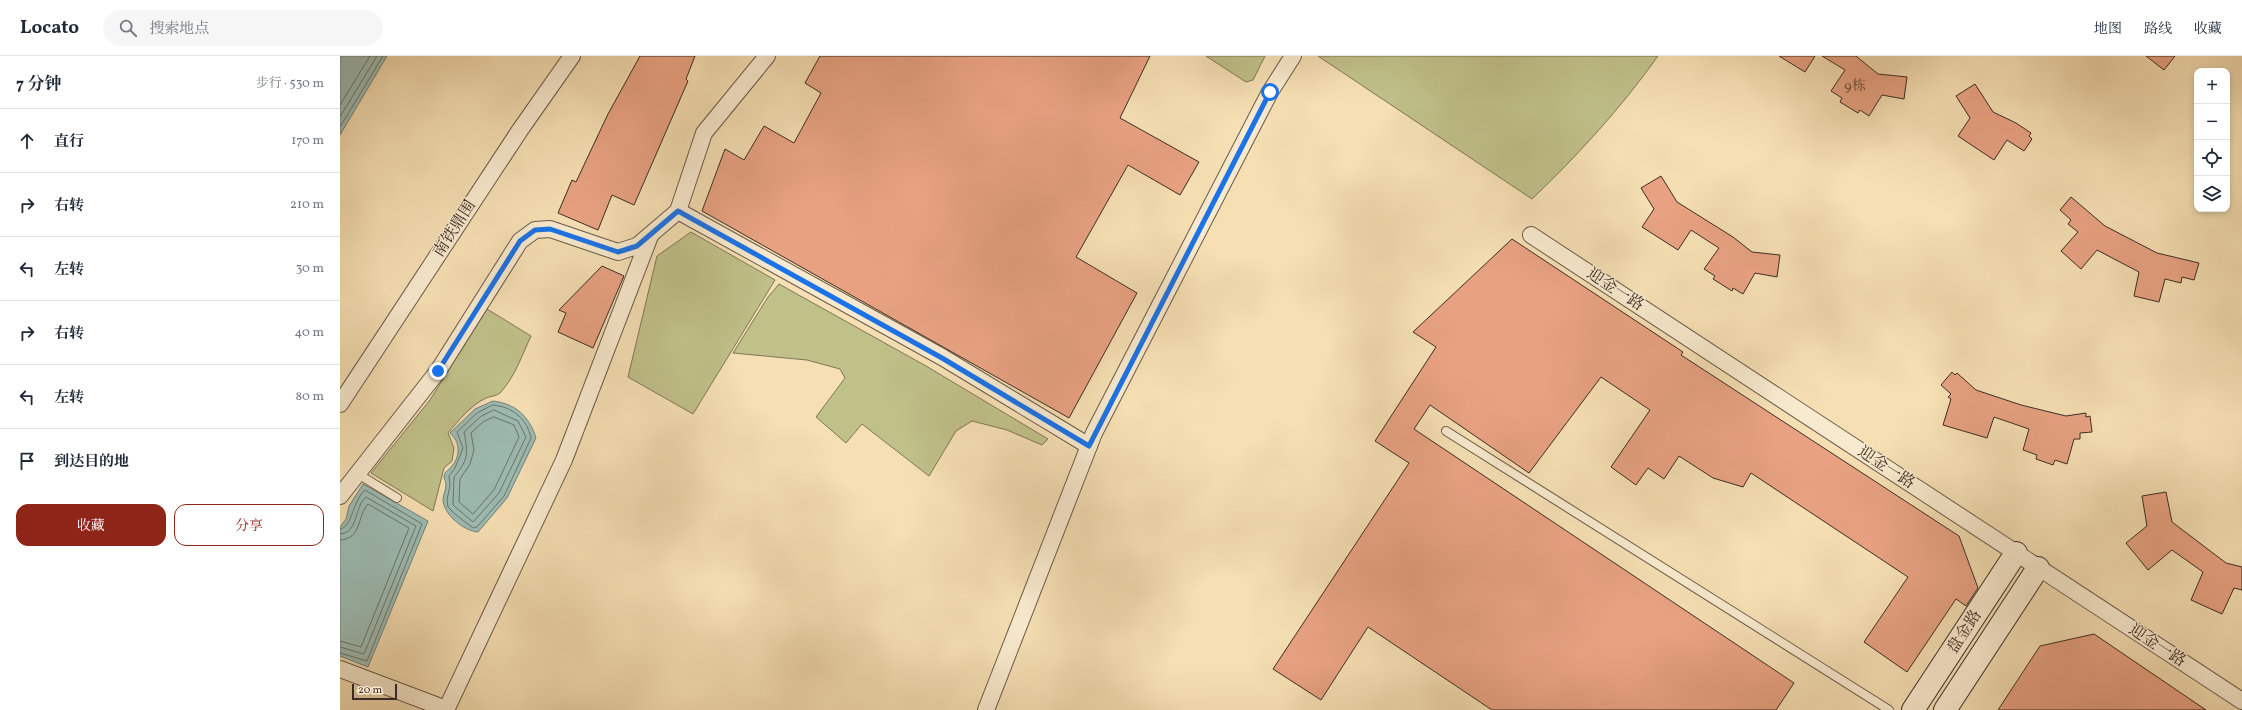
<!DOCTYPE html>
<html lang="zh">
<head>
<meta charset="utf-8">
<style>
  :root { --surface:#fff; --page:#f6f6f7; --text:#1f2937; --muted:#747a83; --line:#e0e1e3; --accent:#8f2418 }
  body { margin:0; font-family:Vollkorn,"Noto Serif SC",serif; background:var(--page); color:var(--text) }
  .controls { position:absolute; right:12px; top:12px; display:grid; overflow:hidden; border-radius:8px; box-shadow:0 2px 6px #0003 }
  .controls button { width:36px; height:36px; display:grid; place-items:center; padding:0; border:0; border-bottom:1px solid var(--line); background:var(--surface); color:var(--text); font:20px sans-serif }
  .scale { position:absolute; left:12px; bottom:10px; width:45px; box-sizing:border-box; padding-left:4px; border:2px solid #3c2c25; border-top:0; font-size:11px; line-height:14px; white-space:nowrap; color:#3c2c25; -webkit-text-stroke:3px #f8eace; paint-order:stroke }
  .stop { position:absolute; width:12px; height:12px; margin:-9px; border:3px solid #1a73e8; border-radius:50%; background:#fff }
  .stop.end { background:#1a73e8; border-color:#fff; box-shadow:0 1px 4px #0008 }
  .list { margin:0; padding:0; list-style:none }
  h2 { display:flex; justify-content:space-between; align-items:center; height:52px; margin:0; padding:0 16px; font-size:17px }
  h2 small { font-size:13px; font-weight:400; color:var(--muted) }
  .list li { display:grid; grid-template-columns:26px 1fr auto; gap:12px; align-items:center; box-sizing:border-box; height:64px; padding:0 16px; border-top:1px solid var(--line) }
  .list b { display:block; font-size:15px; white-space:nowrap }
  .list em { font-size:13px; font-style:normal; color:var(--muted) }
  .actions { display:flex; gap:8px; padding:12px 16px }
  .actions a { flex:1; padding:9px 0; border:1px solid var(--accent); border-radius:12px; text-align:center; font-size:14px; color:var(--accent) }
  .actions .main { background:var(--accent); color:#fff }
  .icon { flex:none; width:22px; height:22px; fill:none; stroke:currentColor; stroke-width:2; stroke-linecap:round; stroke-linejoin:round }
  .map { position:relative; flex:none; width:1902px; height:654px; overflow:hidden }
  header { display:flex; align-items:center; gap:24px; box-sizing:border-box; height:56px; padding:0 20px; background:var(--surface); border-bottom:1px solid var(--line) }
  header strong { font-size:19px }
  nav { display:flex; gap:22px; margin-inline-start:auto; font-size:14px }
  .search { width:280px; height:36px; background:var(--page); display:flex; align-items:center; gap:10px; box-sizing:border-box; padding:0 14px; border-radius:22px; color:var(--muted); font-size:15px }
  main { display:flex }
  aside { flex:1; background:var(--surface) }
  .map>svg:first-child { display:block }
  .green { fill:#c0c089; stroke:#7e7657 }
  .water { fill:#9dbcb3; stroke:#76827a }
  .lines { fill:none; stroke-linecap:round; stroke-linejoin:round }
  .shore { stroke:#6c746c; stroke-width:1 }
  .building { fill:#e8a282; stroke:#3c2c25 }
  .lane-casing { stroke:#6a5948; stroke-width:10 }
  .street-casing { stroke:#6a5948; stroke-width:18 }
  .secondary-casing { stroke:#3c2c25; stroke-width:24 }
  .lane { stroke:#f8eace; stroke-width:8 }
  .street { stroke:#f8eace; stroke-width:16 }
  .secondary { stroke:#f8eace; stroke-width:22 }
  .route { stroke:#1a73e8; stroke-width:5 }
  .labels { text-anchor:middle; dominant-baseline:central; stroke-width:3; stroke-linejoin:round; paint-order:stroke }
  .number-label { font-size:14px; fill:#674a3c }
  .street-label { font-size:16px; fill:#3c2c25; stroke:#f8eace }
</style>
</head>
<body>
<header>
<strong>Locato</strong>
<div class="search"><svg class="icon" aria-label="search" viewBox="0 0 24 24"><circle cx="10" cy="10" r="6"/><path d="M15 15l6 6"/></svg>搜索地点</div>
<nav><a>地图</a><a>路线</a><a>收藏</a></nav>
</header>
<main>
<aside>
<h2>7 分钟<small>步行 · 530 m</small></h2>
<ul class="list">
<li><svg class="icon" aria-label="ahead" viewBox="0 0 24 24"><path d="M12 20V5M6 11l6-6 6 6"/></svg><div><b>直行</b></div><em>170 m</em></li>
<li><svg class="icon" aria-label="right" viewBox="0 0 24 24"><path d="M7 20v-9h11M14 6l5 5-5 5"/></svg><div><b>右转</b></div><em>210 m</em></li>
<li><svg class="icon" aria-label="left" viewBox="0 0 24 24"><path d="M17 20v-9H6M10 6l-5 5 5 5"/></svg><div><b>左转</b></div><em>30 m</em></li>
<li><svg class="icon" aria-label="right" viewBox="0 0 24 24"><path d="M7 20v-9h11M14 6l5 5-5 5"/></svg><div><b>右转</b></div><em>40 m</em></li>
<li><svg class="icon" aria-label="left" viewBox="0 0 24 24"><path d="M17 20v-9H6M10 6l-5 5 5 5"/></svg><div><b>左转</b></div><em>80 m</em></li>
<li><svg class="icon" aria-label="arrive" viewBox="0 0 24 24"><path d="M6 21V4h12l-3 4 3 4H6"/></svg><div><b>到达目的地</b></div></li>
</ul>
<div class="actions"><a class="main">收藏</a><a>分享</a></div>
</aside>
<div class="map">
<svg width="1902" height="654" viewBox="0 0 1902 654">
  <rect width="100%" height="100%" fill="#f5dfb3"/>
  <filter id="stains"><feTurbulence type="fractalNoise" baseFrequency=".005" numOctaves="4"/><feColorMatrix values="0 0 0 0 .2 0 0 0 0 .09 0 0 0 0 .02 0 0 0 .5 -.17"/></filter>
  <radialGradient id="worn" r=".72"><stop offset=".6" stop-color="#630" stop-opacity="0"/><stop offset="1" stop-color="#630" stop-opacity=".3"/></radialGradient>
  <!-- green -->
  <g class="green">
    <polygon points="866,0 925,0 913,24 906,26"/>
    <path d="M978,0H1318C1281,52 1238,99 1192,143Z"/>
    <polygon points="351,176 435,224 353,358 288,321 317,200"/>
    <polygon points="439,228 586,310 708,383 702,389 667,374 632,365 616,375 589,420 522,368 506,387 476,361 505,322 500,313 467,304 393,297 428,241"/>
    <path d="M147,253L191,280C182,299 175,321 160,337C157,340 151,340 146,342C131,349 118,365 108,377L114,392L112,405L104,412L93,455L31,417L90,344Z"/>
  </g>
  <!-- water -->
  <g class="water">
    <polygon points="0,0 47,0 0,79"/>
    <path d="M153,345C176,348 189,360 196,382L167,442L138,476C124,475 104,459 103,444C103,439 106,434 106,429C106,426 104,423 104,420C105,415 109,414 112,410C121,399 120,386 110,377L135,353Z"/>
    <polygon points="23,428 88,465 28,611 0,600 0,471 6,463 9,450"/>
  </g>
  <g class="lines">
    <!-- shore -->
    <g class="shore">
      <polyline points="0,49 30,0"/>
      <polyline points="0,61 37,0"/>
      <polyline points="0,71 43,0"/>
      <path d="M153,349C173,351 187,363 191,382L164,440L137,471L133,472L115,458L108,451L107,444L110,429L109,420L115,412L123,392L117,376L137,357Z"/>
      <path d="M154,354L178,365L186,381L159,437L133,466L113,449L114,421C129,403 128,398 124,376L140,361Z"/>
      <polygon points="154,361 174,369 179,381 154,434 133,458 119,446 120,423 130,408 134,394 131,377 143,366"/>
      <path d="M0,473C12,472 13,444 25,434L82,468L27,605L0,597"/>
      <path d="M0,478C19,477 14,450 26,441L76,470L24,598L0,591"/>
      <path d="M0,484C22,483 17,460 28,448L69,472L21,591L0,585"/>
    </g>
  </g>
  <!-- building -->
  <g class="building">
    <polygon points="300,0 355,0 346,23 348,25 294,149 272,139 258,174 218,157 232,124 236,126 268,58"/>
    <polygon points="480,0 810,0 780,62 859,106 840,139 788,109 736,201 797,237 729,362 362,155 385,93 404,104 424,70 454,87 481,37 465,27"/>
    <polygon points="1439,0 1475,0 1465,16"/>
    <polygon points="1482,0 1516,0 1538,18 1567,21 1564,43 1542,39 1529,60 1520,54 1518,57 1500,46 1502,42 1491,35 1505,14"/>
    <polygon points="1806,0 1835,0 1824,14"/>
    <polygon points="1635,28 1653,56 1676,67 1691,77 1689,80 1692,83 1684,95 1667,84 1654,104 1618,80 1630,62 1616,40"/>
    <polygon points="1321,120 1337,146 1393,181 1412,196 1440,199 1437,221 1415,217 1403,238 1393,232 1392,235 1373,223 1375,220 1364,213 1379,192 1351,174 1338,194 1302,171 1314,153 1301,132"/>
    <polygon points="1731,141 1765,170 1817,197 1859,207 1854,224 1842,221 1841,227 1825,223 1819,246 1794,240 1799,216 1757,194 1741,213 1721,195 1738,176 1728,168 1731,164 1720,154"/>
    <polygon points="1172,183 1343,296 1341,299 1619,480 1638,532 1626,550 1616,543 1567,616 1524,586 1568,521 1411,417 1403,431 1373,422 1339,400 1324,423 1308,412 1296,429 1271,411 1310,354 1261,321 1189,417 1090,349 1074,373 1454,627 1436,654 1152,654 1028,571 981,644 933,613 1069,407 1035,385 1096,291 1073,276"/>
    <polygon points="262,210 284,220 253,292 218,276 226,257 219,254"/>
    <polygon points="1612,316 1615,319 1617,317 1636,334 1681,349 1726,360 1746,357 1746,361 1750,360 1752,376 1740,377 1740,383 1734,383 1727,408 1715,404 1713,409 1696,403 1697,399 1683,394 1689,373 1654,361 1647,382 1603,369 1611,343 1608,341 1611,338 1601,329"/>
    <polygon points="1826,436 1832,466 1886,507 1902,511 1902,534 1894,532 1882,558 1851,544 1863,516 1832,494 1808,514 1786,487 1807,470 1802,440"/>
    <polygon points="1754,578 1866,654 1658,654 1700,590"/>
  </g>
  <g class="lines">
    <defs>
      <g id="lane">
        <polyline points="1106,375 1549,654"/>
        <polyline points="18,418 57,442"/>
      </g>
      <g id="street">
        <polyline points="338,155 602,301 749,390"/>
        <polyline points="1191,179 1902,645"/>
        <polyline points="0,348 180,74 232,0"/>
        <polyline points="0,440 98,315 180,185 195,174 210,173 278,196 297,190 338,155 364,77 427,0"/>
        <polyline points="0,613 106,653"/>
        <polyline points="106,654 224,404 310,180"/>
        <polyline points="646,654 754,377 930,36 953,0"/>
      </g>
      <g id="secondary">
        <polyline points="1573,654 1676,497"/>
        <polyline points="1605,654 1698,512"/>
      </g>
    </defs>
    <!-- lane casing -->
    <use href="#lane" class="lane-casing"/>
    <!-- street casing -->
    <use href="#street" class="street-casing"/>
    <!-- secondary casing -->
    <use href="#secondary" class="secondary-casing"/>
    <!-- lane -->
    <use href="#lane" class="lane"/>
    <!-- street -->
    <use href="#street" class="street"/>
    <!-- secondary -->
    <use href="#secondary" class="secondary"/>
  </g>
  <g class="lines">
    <!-- route -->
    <polyline class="route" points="98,315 180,185 195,174 210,173 278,196 297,190 338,155 602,302 749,390 930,36"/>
  </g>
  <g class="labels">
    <!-- number labels -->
    <g class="number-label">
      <text x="1515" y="30">9栋</text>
    </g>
    <!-- street labels -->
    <g class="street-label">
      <text transform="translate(115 173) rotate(-57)">南铁鼎围</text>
      <text transform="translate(1275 234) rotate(33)">迎金一路</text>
      <text transform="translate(1546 412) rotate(33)">迎金一路</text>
      <text transform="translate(1625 576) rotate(-57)">盘金路</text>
      <text transform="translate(1817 590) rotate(33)">迎金一路</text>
    </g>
  </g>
  <rect width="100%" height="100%" filter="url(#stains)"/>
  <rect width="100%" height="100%" fill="url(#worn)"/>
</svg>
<div class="controls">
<button>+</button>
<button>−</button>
<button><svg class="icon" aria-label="locate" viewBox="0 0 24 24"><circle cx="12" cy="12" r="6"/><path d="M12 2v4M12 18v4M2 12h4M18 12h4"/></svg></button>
<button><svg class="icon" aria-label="layers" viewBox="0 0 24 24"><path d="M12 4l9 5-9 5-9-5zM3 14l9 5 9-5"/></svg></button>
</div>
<div class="scale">20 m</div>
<div class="stop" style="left:930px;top:36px"></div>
<div class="stop end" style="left:98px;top:315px"></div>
</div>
</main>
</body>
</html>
